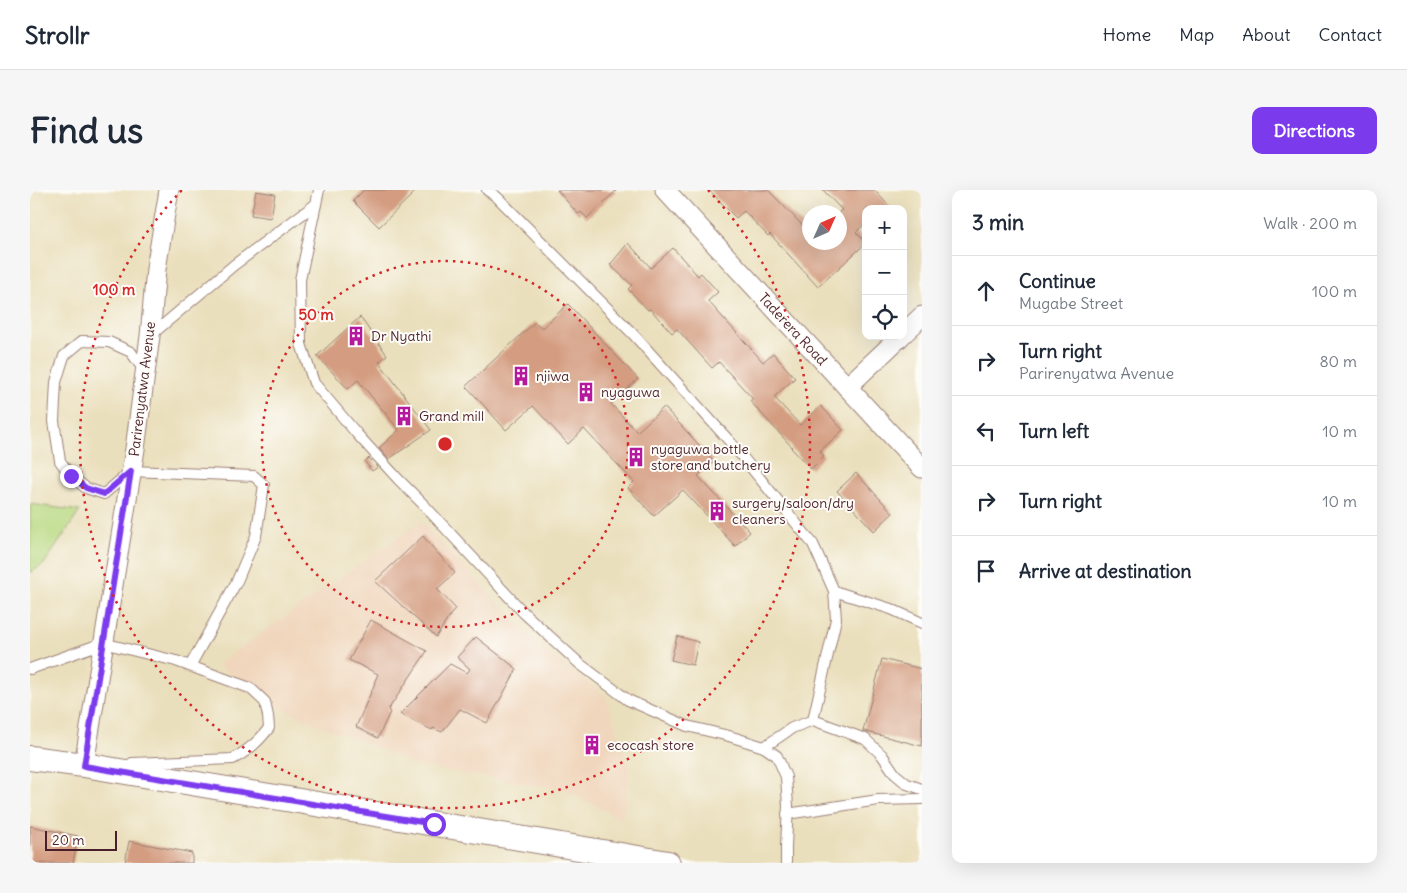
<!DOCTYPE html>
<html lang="en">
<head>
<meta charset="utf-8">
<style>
  :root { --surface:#fff; --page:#f6f6f7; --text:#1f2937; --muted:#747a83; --line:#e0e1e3; --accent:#7c3aed }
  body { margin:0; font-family:Delius,sans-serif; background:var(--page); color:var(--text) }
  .controls { position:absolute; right:15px; top:15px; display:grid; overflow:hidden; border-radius:10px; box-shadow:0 5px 20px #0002 }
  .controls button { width:45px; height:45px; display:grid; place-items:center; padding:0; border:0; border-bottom:1px solid var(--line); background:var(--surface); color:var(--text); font:25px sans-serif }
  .compass { position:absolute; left:772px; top:15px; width:45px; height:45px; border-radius:50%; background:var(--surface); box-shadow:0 5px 20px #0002; rotate:45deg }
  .scale { position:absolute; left:15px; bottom:12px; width:72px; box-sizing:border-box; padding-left:5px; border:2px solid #4a1f2b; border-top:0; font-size:14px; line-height:18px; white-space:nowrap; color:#4a1f2b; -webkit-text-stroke:4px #fdfcf7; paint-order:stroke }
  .stop { position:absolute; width:15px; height:15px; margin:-11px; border:4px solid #7c3aed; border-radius:50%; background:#fff }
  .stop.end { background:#7c3aed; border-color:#fff; box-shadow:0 1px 5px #0008 }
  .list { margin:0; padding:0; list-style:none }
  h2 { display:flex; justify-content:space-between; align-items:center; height:65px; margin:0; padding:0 20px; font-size:21px }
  h2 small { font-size:16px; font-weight:400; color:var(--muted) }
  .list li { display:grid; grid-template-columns:32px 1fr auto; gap:15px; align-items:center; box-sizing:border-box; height:70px; padding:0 20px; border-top:1px solid var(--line) }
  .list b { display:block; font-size:19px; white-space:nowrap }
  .list p { margin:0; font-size:16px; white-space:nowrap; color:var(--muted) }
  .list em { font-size:16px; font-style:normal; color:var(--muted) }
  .icon { flex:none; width:28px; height:28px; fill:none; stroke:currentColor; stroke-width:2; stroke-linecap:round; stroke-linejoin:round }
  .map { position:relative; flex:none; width:892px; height:673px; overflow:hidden; border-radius:10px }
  header { display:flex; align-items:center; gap:30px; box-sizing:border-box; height:70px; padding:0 25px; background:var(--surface); border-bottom:1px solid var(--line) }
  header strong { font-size:24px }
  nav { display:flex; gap:28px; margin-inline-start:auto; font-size:18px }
  .intro { display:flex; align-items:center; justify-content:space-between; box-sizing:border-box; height:120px; padding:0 30px }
  h1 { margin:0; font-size:35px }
  .button { padding:12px 22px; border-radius:10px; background:var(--accent); color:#fff; font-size:18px; font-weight:700 }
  main { display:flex; gap:30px; padding:0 30px }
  aside { flex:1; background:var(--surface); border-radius:10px; box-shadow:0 5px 20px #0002 }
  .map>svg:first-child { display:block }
  .built { fill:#f0d6bc }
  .green { fill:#b7d87f; stroke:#807c55 }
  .building { fill:#d49d81 }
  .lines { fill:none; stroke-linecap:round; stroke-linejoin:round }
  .service-casing { stroke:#9a7f74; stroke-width:12 }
  .minor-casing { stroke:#9a7f74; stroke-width:21 }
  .tertiary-casing { stroke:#9a7f74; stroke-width:26 }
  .service { stroke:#fff; stroke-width:10 }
  .minor { stroke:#fff; stroke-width:19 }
  .tertiary { stroke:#fff; stroke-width:24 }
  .route { stroke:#7c3aed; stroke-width:6 }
  .ring { fill:none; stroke:#d62828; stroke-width:2.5; stroke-dasharray:2.5 5 }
  .labels { text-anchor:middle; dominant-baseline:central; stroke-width:4; stroke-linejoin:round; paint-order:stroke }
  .street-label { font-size:14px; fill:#4a1f2b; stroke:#fdfcf7 }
  .poi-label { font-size:14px; fill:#4a1f2b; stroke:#fdfcf7; text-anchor:start }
  .centre { fill:#d62828; stroke:#fdfcf7; stroke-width:2.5 }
  .ring-label { font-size:15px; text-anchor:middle; font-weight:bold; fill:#d62828; stroke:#fdfcf7; stroke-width:4; stroke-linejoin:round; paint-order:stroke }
</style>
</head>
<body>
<header>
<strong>Strollr</strong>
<nav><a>Home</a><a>Map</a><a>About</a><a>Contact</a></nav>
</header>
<div class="intro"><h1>Find us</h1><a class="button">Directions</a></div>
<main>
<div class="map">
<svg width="892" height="673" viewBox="0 0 892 673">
  <rect width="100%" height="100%" fill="#fdfcf7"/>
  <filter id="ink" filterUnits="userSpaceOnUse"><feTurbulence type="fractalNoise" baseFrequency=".02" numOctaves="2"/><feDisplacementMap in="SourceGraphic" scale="10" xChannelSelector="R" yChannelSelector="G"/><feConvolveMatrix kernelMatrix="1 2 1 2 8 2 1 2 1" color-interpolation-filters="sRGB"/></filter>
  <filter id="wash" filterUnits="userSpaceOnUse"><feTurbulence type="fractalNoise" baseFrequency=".0096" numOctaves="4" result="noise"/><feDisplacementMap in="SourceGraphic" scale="20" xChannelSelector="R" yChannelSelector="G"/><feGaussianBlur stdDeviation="1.12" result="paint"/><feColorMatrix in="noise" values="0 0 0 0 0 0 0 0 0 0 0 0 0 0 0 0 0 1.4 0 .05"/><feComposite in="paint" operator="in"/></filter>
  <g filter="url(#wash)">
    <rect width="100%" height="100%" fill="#eadfbc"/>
    <!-- built -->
    <polygon class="built" points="391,331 507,454 575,506 600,579 592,630 536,600 386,576 344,556 285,534 214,499 188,474"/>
    <!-- green -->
    <polygon class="green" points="0,314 50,321 14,374 0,383"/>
    <g id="blocks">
      <!-- building -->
      <g class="building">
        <polygon points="334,0 387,0 349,37 323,11"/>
        <polygon points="527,0 587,0 557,28 551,22 548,24"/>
        <polygon points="679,0 738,0 780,43 780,52 810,52 809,22 812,20 793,0 844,0 862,19 836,19 836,33 826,42 836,53 788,97 740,44 738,46 714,21 706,28"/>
        <polygon points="226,1 245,4 241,28 221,25"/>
        <polygon points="598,53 621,78 643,58 668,86 671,83 688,102 678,111 733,172 743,163 765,188 744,207 770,235 791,216 813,240 790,261 794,266 781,279 761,258 762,257 720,211 723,209 689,172 682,178 647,139 642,143 620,119 618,120 598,99 602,95 580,75"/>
        <polygon points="538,114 608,189 581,214 607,242 634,217 684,271 668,286 720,342 705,356 653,300 624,326 598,298 604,292 554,239 538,254 503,216 476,240 436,196 505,132 512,138"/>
        <polygon points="330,127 357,165 349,172 401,240 359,269 349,258 369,240 328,190 318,199 287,166"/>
        <polygon points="339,268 348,277 342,281 335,272"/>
        <polygon points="826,283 863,323 844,341 807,301"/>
        <polygon points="393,346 425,383 407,399 425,418 406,447 345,391"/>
        <polygon points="341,430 397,461 358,520 360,522 348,548 326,537 345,493 344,493 348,484 319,470"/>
        <polygon points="647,446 668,452 663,475 641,470"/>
        <polygon points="446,447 487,479 457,533 430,519 412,542 403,538 402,540 370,524 420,474 437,483 440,479 427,467"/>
        <polygon points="852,469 892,479 892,556 833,541"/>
        <polygon points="0,636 48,646 43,673 0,673"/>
        <polygon points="99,651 162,663 162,673 95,673"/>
      </g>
    </g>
  </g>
  <g filter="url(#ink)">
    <use href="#blocks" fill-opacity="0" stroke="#9a7f74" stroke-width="1"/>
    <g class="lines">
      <defs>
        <g id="service">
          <polyline points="457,0 467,7 603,144 702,254 783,354 804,401 806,429 783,530"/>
          <polyline points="286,14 270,90 271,154 284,193 327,244 368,289 394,315 494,423 550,474 598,510 657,536 699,546 734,557 747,566 756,587 758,616 756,656 756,673"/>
          <polyline points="120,146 204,75 286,14 289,0"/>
          <polyline points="115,182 101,162 79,152 52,151 34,166 26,192 24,231 30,271 41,286 56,298 74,304 101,281 224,286 234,295 226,346 207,391 160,476"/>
          <polyline points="804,401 861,419 892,433"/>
          <path d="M0,479L73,453L146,471L220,498L235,512L238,526L239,538C228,552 219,560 203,569L102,573"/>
          <polyline points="734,557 762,538 783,530 835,549 852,565 865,584 877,594 892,599"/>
          <polyline points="757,624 848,610 892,609"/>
        </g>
        <g id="minor">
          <polyline points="635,0 892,278"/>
          <polyline points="873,144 892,126"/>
          <polyline points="817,197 871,146"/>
          <polyline points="54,575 105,259 120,146 126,79 139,0"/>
        </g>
        <polyline id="tertiary" points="0,568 54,575 638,673"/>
      </defs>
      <!-- service casing -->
      <use href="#service" class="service-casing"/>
      <!-- minor casing -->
      <use href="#minor" class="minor-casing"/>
      <!-- tertiary casing -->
      <use href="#tertiary" class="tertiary-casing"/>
      <!-- service -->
      <use href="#service" class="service"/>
      <!-- minor -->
      <use href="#minor" class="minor"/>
      <!-- tertiary -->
      <use href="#tertiary" class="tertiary"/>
    </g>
  </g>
  <g class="lines" filter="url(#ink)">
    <!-- route -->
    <polyline class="route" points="41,286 56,298 74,304 101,281 54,576 404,634"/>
  </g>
  <!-- distance rings -->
  <g class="ring">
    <circle cx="415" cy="254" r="183"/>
    <path d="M678 0A365 365 0 1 1 152 0"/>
  </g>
  <!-- icons -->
  <defs>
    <symbol id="building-bare" viewBox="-9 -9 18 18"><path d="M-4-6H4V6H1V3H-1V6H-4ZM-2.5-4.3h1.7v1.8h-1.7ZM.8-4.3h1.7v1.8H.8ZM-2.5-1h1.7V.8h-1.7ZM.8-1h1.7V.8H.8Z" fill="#b5179e" stroke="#fdfcf7" stroke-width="2.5" paint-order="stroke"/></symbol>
  </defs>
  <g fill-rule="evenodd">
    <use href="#building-bare" x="312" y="132" width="28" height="28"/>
    <use href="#building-bare" x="477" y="172" width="28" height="28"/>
    <use href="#building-bare" x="542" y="188" width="28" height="28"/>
    <use href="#building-bare" x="360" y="212" width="28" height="28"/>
    <use href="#building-bare" x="592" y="253" width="28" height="28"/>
    <use href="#building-bare" x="673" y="307" width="28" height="28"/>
    <use href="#building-bare" x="548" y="541" width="28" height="28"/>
  </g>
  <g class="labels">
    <!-- street labels -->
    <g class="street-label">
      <text transform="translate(763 139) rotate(47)">Taderera Road</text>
      <text transform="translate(112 199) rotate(-83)">Parirenyatwa Avenue</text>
    </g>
    <!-- poi labels -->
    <g class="poi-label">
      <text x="341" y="146">Dr Nyathi</text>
      <text x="506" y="186">njiwa</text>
      <text x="571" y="202">nyaguwa</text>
      <text x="389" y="226">Grand mill</text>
      <text x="621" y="259">nyaguwa bottle<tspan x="621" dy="16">store and butchery</tspan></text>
      <text x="702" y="313">surgery/saloon/dry<tspan x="702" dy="16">cleaners</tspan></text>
      <text x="577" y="555">ecocash store</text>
    </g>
  </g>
  <circle cx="415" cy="254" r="8" class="centre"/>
  <g class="ring-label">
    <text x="84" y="105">100 m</text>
    <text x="286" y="130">50 m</text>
  </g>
</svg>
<div class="controls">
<button>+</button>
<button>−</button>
<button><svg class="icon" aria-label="locate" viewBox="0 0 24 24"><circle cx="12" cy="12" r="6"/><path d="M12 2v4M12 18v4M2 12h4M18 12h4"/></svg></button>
</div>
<svg class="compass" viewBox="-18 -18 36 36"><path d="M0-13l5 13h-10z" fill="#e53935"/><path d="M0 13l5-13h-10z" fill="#747a83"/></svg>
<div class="scale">20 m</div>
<div class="stop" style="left:404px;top:634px"></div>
<div class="stop end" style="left:41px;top:286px"></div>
</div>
<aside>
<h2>3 min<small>Walk · 200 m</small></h2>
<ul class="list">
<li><svg class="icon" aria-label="ahead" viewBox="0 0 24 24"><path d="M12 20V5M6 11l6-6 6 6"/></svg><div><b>Continue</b><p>Mugabe Street</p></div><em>100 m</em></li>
<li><svg class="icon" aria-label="right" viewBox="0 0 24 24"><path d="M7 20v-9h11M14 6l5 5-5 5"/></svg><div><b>Turn right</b><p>Parirenyatwa Avenue</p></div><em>80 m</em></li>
<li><svg class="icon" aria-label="left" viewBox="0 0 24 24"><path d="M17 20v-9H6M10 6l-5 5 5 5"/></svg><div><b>Turn left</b></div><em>10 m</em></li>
<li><svg class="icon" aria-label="right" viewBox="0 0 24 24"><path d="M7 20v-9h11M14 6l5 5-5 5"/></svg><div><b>Turn right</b></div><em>10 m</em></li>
<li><svg class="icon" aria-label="arrive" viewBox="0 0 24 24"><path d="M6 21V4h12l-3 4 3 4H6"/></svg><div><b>Arrive at destination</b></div></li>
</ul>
</aside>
</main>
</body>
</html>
